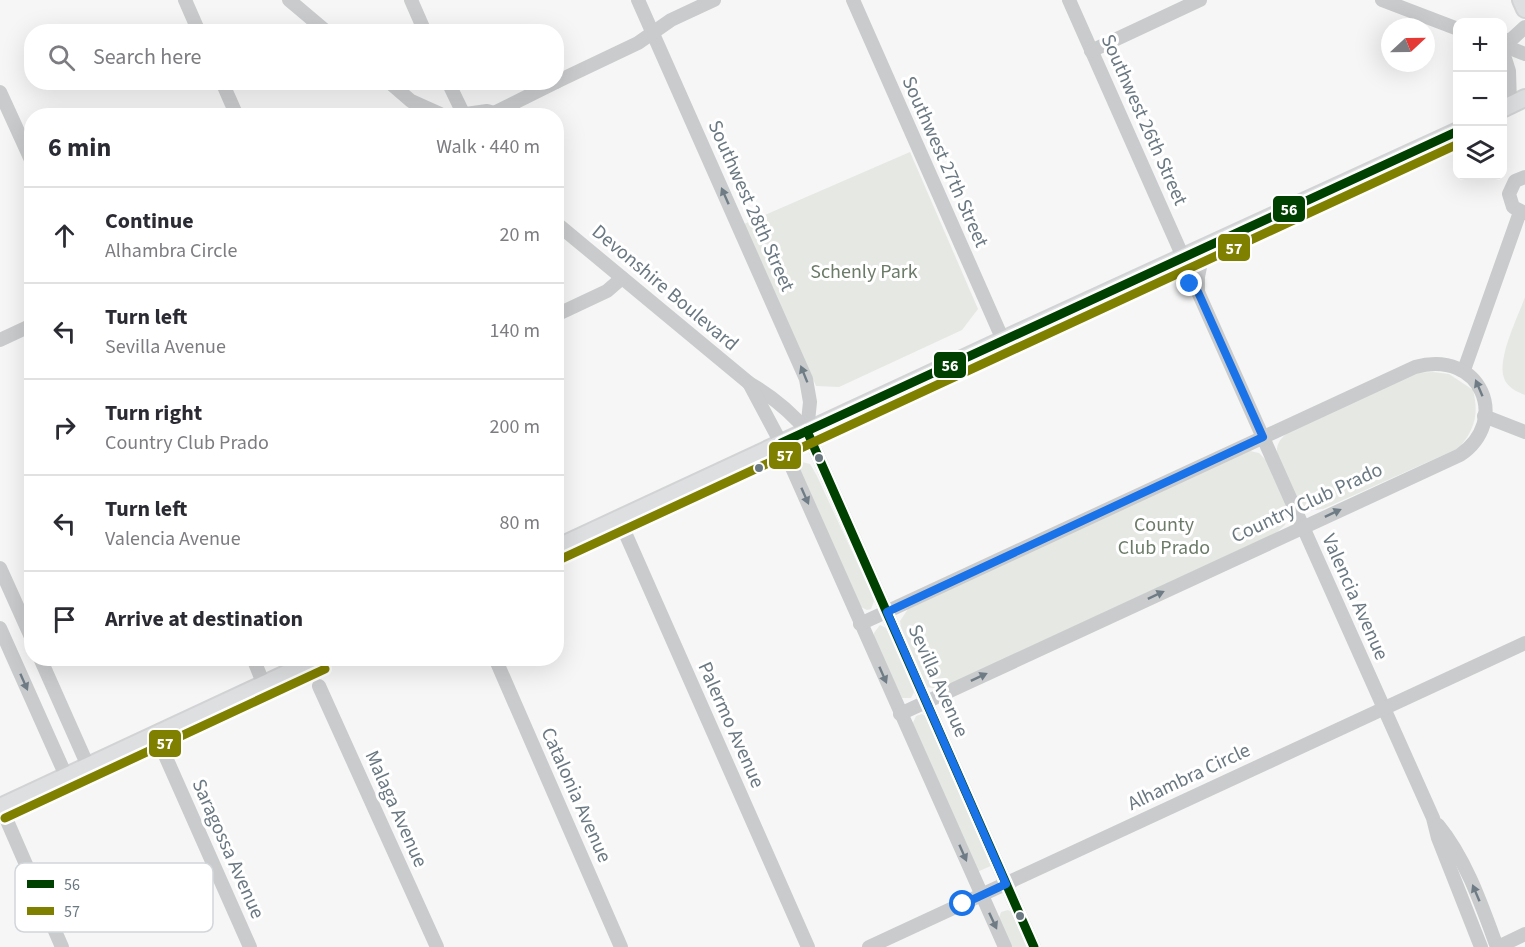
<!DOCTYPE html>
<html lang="en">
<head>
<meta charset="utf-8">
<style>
  :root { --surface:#fff; --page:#f7f7f7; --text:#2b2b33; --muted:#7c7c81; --line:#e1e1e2 }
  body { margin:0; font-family:"Source Sans 3",sans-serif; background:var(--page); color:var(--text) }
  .controls { position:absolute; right:18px; top:18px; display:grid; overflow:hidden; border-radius:12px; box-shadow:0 6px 24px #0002 }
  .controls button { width:54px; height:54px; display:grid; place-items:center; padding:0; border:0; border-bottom:2px solid var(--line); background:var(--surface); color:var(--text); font:30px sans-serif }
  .compass { position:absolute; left:1381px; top:18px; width:54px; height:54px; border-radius:50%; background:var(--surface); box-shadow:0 6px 24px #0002; rotate:68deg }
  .stop { position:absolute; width:18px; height:18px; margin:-14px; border:4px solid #1a73e8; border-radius:50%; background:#fff }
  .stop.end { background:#1a73e8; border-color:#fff; box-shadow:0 2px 6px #0008 }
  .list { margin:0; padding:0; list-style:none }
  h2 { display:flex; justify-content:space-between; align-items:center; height:78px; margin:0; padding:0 24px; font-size:26px }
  h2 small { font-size:20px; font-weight:400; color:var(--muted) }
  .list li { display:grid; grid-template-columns:39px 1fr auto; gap:18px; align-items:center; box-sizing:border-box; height:96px; padding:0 24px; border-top:2px solid var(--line) }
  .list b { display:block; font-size:22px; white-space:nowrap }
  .list p { margin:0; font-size:20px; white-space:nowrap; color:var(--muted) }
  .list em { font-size:20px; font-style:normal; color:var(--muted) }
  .icon { flex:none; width:33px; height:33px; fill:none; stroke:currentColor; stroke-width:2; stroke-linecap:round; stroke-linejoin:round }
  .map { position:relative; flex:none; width:1525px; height:947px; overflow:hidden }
  .search { position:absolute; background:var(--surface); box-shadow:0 6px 24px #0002; left:24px; top:24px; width:540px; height:66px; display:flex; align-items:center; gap:15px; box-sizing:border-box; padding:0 21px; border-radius:24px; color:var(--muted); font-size:22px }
  .panel { position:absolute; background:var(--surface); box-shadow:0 6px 24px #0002; left:24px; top:108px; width:540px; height:558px; border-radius:24px }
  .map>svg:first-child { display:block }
  .green { fill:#e5e8e3 }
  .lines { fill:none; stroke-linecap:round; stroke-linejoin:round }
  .major-casing { stroke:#d2d3d4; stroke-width:20 }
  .minor { stroke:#c9cbcc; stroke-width:14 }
  .major { stroke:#dedfe0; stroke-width:16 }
  .bus-1-casing { stroke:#fff; stroke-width:14 }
  .bus-2-casing { stroke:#fff; stroke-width:14 }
  .bus-1 { stroke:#004000; stroke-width:9 }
  .bus-2 { stroke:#808000; stroke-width:9 }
  .oneway { fill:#6f7c86 }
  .route { stroke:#1a73e8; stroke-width:8 }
  .bus-dot { fill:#6a7882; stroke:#fff; stroke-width:2 }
  .labels { text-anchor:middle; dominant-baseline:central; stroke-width:6; stroke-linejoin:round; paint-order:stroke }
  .street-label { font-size:20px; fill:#6a7882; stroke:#fff }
  .park-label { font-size:20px; fill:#6c7a68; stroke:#fff }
  .key { fill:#fff; stroke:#d2d6da; stroke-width:1.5 }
  .key-label { font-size:16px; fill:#6a7882 }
  .line-badge { stroke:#fff; stroke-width:2 }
  .badge-label { font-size:16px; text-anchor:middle; font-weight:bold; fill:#fff }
</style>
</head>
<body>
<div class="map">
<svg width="1525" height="947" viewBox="0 0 1525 947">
  <rect width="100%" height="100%" fill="#f6f6f6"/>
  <!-- green -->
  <g class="green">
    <polygon points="910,152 978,309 962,330 839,387 816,386 744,224"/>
    <path d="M1525,297V395C1517,392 1507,387 1504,378C1497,358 1518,317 1525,297Z"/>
    <path d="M1433,372L1449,374L1473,390C1479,414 1475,429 1459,448L1323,509C1319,509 1313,511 1309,510C1297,507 1276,461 1277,449C1278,440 1284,436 1290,430L1413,373Z"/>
    <polygon points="1250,451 1259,453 1266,460 1288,509 1285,525 1276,533 939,689 927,687 901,627 900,621 908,609 1239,453"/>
    <polygon points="802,462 810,464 817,476 872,595 874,601 871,609 867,610 859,606 799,471"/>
    <polygon points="880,625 886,628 914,692 911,698 902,698 874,639 874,633"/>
    <polygon points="922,714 927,717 993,865 977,872 912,725 916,716"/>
    <polygon points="1008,910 1012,912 1030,947 1009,947 999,918 1001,912"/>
  </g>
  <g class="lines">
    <defs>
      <g id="major">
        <polyline points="1521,0 1525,9"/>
        <polyline points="1502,109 1525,98"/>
        <polyline points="556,548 1003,340 1458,131"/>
        <polyline points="0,807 320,658"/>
      </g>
    </defs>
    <!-- major casing -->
    <use href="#major" class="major-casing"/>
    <!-- minor -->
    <g class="minor">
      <polyline points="185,0 199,32"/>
      <polyline points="289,0 327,32"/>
      <polyline points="411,0 425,32"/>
      <polyline points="638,0 806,379 810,402 807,431"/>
      <polyline points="853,0 1003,340"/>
      <polyline points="1069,0 1183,257"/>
      <polyline points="1382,0 1458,29"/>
      <polyline points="1502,43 1513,38 1525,27"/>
      <polyline points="1502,45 1525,54"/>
      <polyline points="1502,49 1509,71 1510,105"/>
      <polyline points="1091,51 1200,0"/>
      <polyline points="222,82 237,116"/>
      <polyline points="389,82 411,101 440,114"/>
      <polyline points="448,82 462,111"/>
      <polyline points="556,82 638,43 671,20 714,0"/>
      <polyline points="0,92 32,162"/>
      <polyline points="494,113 556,82"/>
      <polyline points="466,114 487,111 494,113 489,116"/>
      <polyline points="1525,177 1515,181 1509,194 1513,207 1525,213"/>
      <path d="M556,223L749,383C772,396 790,411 807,431L1034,947"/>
      <polyline points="1204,247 1198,277 1198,292 1433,818 1438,838 1481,947"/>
      <polyline points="1164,265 1183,277 1198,292"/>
      <polyline points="556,315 607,291 622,278"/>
      <polyline points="0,340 32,325"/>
      <polyline points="1464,370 1520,212"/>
      <polyline points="749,383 781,443 1005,947"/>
      <polyline points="1484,416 1525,432"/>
      <polyline points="619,519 808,947"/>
      <polyline points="0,568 32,639"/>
      <path d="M860,624L1415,367C1482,349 1510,421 1460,455L900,714"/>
      <polyline points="0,628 66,776"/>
      <polyline points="40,658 88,766"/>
      <polyline points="253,658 264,685"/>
      <polyline points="495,658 621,947"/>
      <polyline points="319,686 437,947"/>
      <polyline points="156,735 250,947"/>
      <polyline points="1,807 62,947"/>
      <path d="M1438,825C1466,859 1482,906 1497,947"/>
      <polyline points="869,947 1525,643"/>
      <polyline points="1498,947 1525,934"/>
    </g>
    <!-- major -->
    <use href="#major" class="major"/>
    <defs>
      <g id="bus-1">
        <polyline points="807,431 1034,947"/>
        <polyline points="781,443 1458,131"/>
      </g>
      <g id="bus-2">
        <polyline points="561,559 1458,144"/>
        <polyline points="5,818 325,669"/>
      </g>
    </defs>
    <!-- bus-1 casing -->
    <use href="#bus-1" class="bus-1-casing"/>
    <!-- bus-2 casing -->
    <use href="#bus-2" class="bus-2-casing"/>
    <!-- bus-1 -->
    <use href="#bus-1" class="bus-1"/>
    <!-- bus-2 -->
    <use href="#bus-2" class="bus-2"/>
  </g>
  <!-- one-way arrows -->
  <defs><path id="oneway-solid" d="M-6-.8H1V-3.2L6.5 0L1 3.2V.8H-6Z" transform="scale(1.5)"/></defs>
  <g class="oneway">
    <use href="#oneway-solid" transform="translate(725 196) rotate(-114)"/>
    <use href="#oneway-solid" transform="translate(804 374) rotate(-112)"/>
    <use href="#oneway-solid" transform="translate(1479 388) rotate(-113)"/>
    <use href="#oneway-solid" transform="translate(805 496) rotate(66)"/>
    <use href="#oneway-solid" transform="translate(1333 513) rotate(-25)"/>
    <use href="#oneway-solid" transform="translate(1156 595) rotate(-25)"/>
    <use href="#oneway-solid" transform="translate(883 675) rotate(66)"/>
    <use href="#oneway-solid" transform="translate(979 677) rotate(-25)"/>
    <use href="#oneway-solid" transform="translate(24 682) rotate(66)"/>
    <use href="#oneway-solid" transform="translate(963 853) rotate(66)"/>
    <use href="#oneway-solid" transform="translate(1476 893) rotate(-113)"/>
    <use href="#oneway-solid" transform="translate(993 921) rotate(65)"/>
  </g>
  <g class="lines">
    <!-- route -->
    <polyline class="route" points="963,904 1006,884 887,612 1263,437 1198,292 1190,284"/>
  </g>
  <!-- markers -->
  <g class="bus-dot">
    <circle cx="819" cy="458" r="5"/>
    <circle cx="759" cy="468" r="5"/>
    <circle cx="1020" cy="916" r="5"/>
  </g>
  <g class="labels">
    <!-- street labels -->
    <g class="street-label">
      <text transform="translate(1144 120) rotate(66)">Southwest 26th Street</text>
      <text transform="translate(945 162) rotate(66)">Southwest 27th Street</text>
      <text transform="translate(751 206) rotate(66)">Southwest 28th Street</text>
      <text transform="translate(665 288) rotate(40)">Devonshire Boulevard</text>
      <text transform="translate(1307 503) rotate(-25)">Country Club Prado</text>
      <text transform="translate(1355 597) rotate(66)">Valencia Avenue</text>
      <text transform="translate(938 681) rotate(66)">Sevilla Avenue</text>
      <text transform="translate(731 725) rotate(66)">Palermo Avenue</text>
      <text transform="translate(1189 777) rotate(-25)">Alhambra Circle</text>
      <text transform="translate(576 795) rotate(66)">Catalonia Avenue</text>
      <text transform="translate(396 809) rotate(66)">Malaga Avenue</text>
      <text transform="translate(228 849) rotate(66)">Saragossa Avenue</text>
    </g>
    <!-- park labels -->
    <g class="park-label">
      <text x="864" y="272">Schenly Park</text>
      <text x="1164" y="525">County<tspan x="1164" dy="23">Club Prado</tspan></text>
    </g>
  </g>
  <!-- legend -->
  <rect x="15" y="863" width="198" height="69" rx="9" class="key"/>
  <rect x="27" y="880" width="27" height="8" fill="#004000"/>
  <rect x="27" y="907" width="27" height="8" fill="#808000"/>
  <g class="key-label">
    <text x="64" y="890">56</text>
    <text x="64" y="917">57</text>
  </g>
  <g class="line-badge">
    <rect x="1272" y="195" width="34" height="28" rx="6" fill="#004000"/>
    <rect x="1217" y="233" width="34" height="29" rx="6" fill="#808000"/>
    <rect x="933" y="351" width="34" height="28" rx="6" fill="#004000"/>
    <rect x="768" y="441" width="34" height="29" rx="6" fill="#808000"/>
    <rect x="148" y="729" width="34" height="29" rx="6" fill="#808000"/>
  </g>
  <g class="badge-label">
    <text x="1289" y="215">56</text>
    <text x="1234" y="254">57</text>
    <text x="950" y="371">56</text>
    <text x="785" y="461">57</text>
    <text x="165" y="749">57</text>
  </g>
</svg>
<div class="controls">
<button>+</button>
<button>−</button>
<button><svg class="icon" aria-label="layers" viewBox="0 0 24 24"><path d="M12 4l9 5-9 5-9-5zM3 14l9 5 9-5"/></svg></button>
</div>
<svg class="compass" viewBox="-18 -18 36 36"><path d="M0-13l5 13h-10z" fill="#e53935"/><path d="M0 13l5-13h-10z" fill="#7c7c81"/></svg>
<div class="stop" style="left:963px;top:904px"></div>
<div class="stop end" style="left:1190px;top:284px"></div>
<div class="search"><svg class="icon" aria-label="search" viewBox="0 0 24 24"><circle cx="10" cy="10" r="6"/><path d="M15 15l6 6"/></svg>Search here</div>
<section class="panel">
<h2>6 min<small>Walk · 440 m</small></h2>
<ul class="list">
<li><svg class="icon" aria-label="ahead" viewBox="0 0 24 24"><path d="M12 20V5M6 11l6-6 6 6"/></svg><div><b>Continue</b><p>Alhambra Circle</p></div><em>20 m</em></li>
<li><svg class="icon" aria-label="left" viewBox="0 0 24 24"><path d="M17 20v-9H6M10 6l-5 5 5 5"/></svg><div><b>Turn left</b><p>Sevilla Avenue</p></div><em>140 m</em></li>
<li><svg class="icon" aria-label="right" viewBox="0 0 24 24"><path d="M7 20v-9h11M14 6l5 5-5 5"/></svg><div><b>Turn right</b><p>Country Club Prado</p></div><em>200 m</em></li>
<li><svg class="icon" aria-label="left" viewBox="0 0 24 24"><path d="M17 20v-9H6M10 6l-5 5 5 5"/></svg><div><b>Turn left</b><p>Valencia Avenue</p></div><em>80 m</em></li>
<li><svg class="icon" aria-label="arrive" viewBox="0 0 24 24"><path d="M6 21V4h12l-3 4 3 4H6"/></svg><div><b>Arrive at destination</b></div></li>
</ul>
</section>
</div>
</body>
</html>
